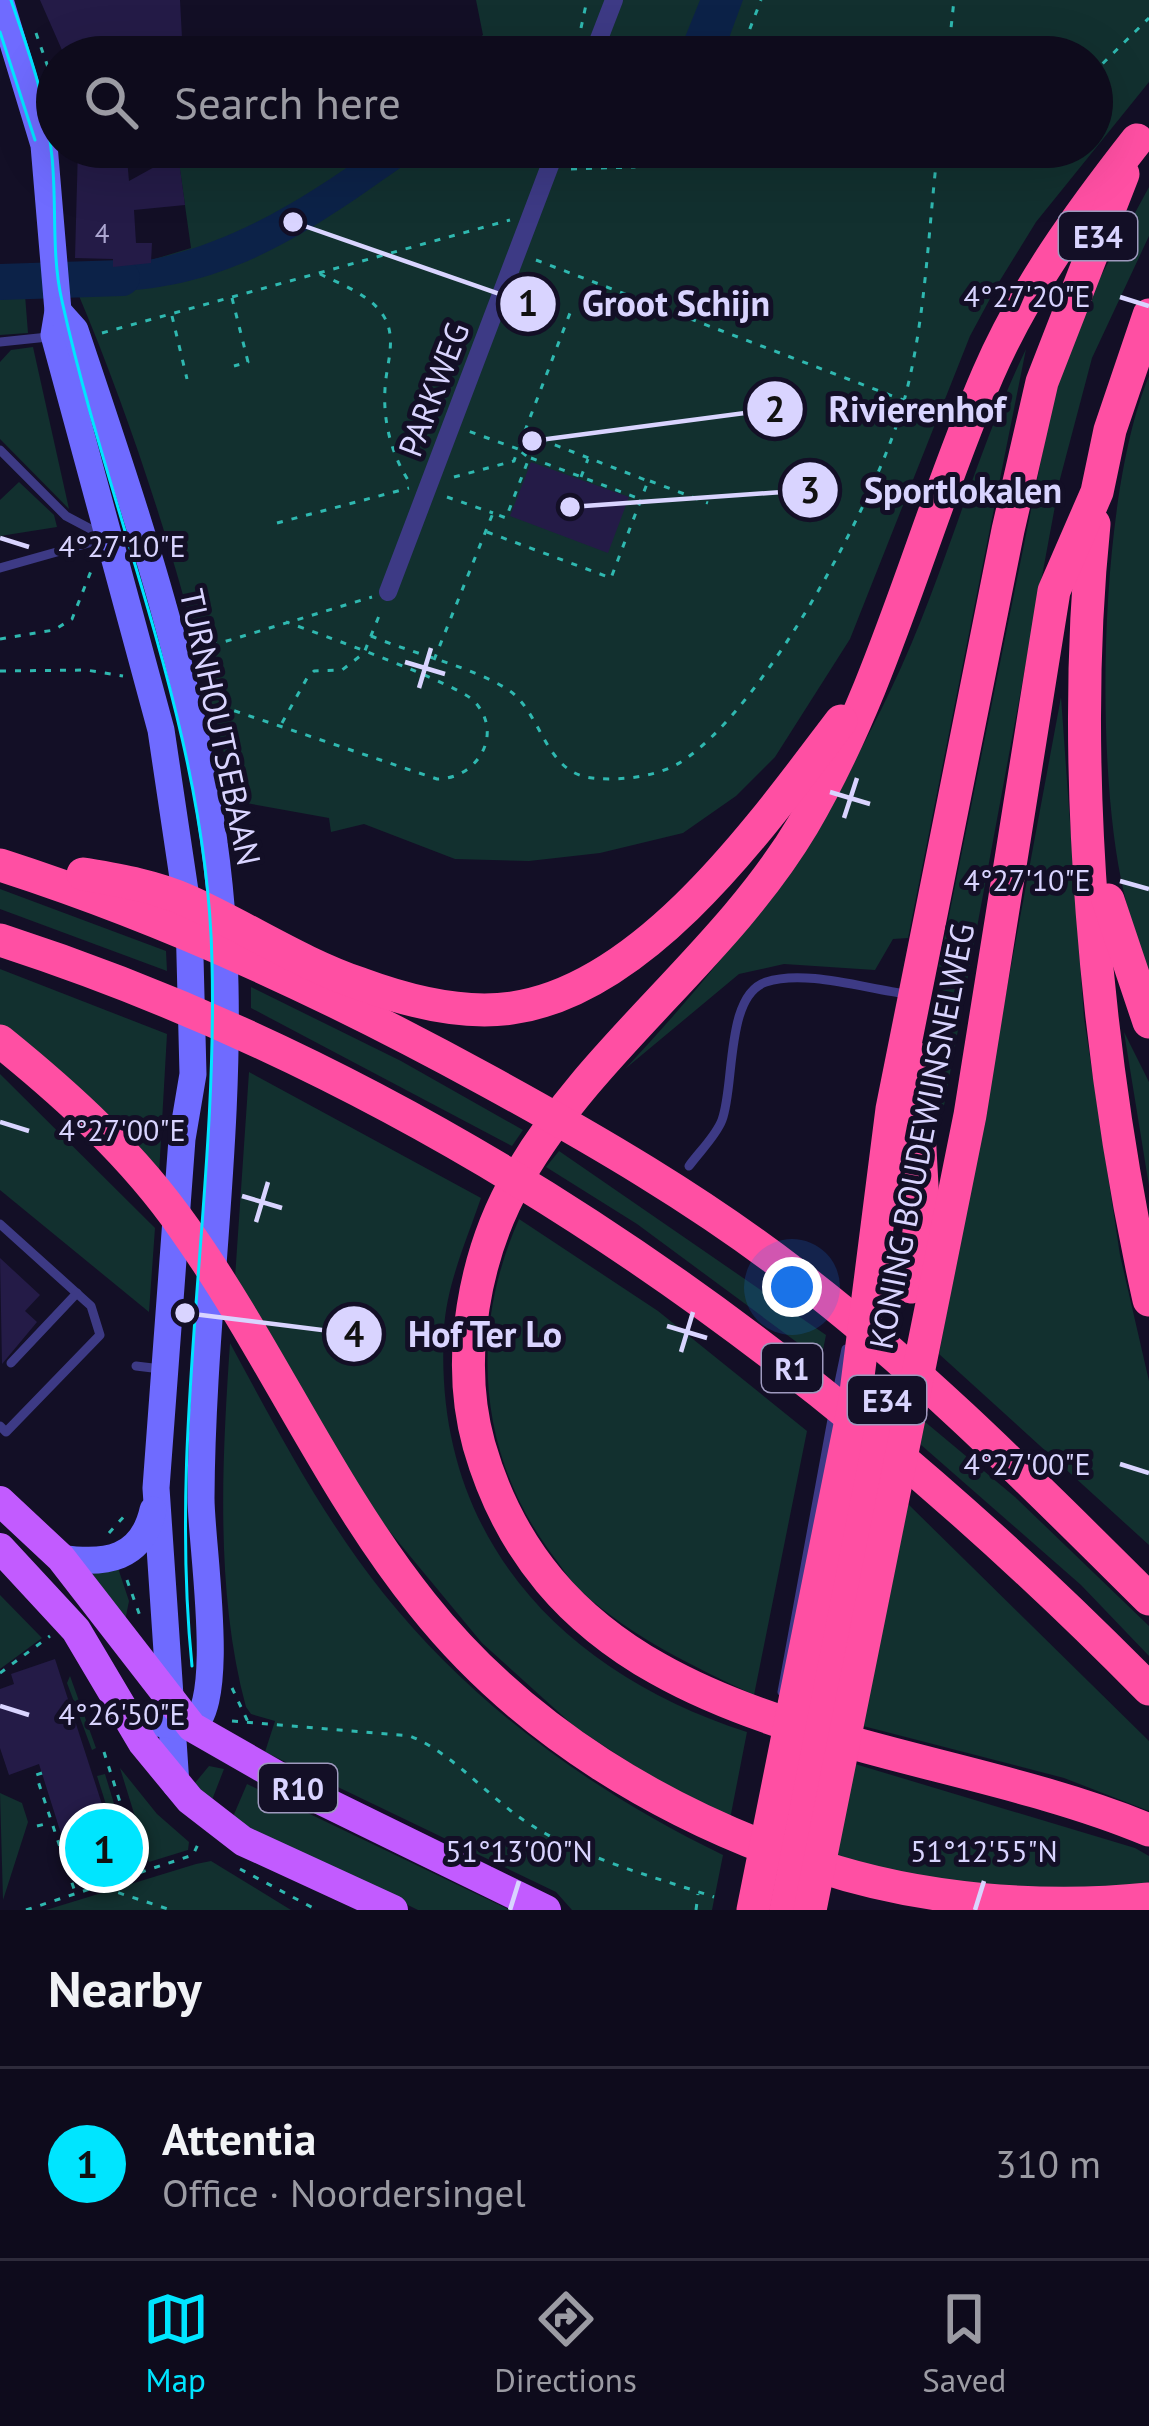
<!DOCTYPE html>
<html lang="en">
<head>
<meta charset="utf-8">
<style>
  :root { --surface:#0e0b1c; --page:#1c1929; --text:#f1f3f6; --muted:#9b9ba3; --line:#2e2b3b; --accent:#00e5ff }
  body { margin:0; font-family:"PT Sans",sans-serif; background:var(--page); color:var(--text) }
  .you { position:absolute; left:792px; top:1287px; width:42px; height:42px; margin:-30px; border:9px solid #fff; border-radius:50%; background:#1a73e8; box-shadow:0 0 0 18px #1a73e833 }
  .badge { display:grid; place-items:center; width:78px; height:78px; border-radius:50%; background:var(--accent); color:#111; font-size:39px; font-weight:700 }
  .pin { position:absolute; translate:-50% -50%; border:6px solid #fff; box-shadow:0 3px 12px #0006 }
  .list { margin:0; padding:0; list-style:none }
  h2 { display:flex; justify-content:space-between; align-items:center; height:156px; margin:0; padding:0 48px; font-size:51px }
  h2 small { font-size:39px; font-weight:400; color:var(--muted) }
  .list li { display:grid; grid-template-columns:78px 1fr auto; gap:36px; align-items:center; box-sizing:border-box; height:192px; padding:0 48px; border-top:3px solid var(--line) }
  .list b { display:block; font-size:45px; white-space:nowrap }
  .list p { margin:0; font-size:39px; white-space:nowrap; color:var(--muted) }
  .list em { font-size:39px; font-style:normal; color:var(--muted) }
  .icon { flex:none; width:66px; height:66px; fill:none; stroke:currentColor; stroke-width:2; stroke-linecap:round; stroke-linejoin:round }
  .map { position:relative; flex:none; width:1149px; height:1910px; overflow:hidden }
  .search { position:absolute; background:var(--surface); box-shadow:0 12px 48px #0002; left:36px; right:36px; top:36px; height:132px; display:flex; align-items:center; gap:30px; box-sizing:border-box; padding:0 42px; border-radius:66px; color:var(--muted); font-size:45px }
  .sheet { height:348px; background:var(--surface) }
  nav { display:flex; justify-content:space-around; align-items:center; box-sizing:border-box; height:168px; border-top:3px solid var(--line); background:var(--surface); font-size:33px; color:var(--muted) }
  nav a { display:grid; justify-items:center; gap:6px }
  nav .on { color:var(--accent) }
  .map>svg:first-child { display:block }
  .green { fill:#12302f }
  .water { fill:#0c2248 }
  .lines { fill:none; stroke-linecap:round; stroke-linejoin:round }
  .river { stroke:#0c2248; stroke-width:36 }
  .building { fill:#241b47 }
  .path { stroke:#2fb8b0; stroke-width:3; stroke-dasharray:6 9; stroke-linecap:butt }
  .lane { stroke:#3d3a85; stroke-width:9 }
  .street { stroke:#3d3a85; stroke-width:18 }
  .secondary { stroke:#6f6bff; stroke-width:27 }
  .primary { stroke:#c25bff; stroke-width:30 }
  .highway { stroke:#ff4fa3; stroke-width:33 }
  .tram { stroke:#00e5ff; stroke-width:3 }
  .ticks { fill:none; stroke:#d9d4ff; stroke-width:4.5 }
  .labels { text-anchor:middle; dominant-baseline:central; stroke-width:10; stroke-linejoin:round; paint-order:stroke }
  .number-label { font-size:27px; fill:#aca6d1 }
  .shield { fill:#130f26; stroke:#9e99be; stroke-width:3 }
  .shield-label { font-size:30px; font-weight:bold; fill:#d9d4ff }
  .street-label { font-size:33px; fill:#d9d4ff; stroke:#130f26 }
  .ticks-label { font-size:30px; text-anchor:middle; fill:#d9d4ff; stroke:#130f26; stroke-width:10; stroke-linejoin:round; paint-order:stroke }
  .leader { fill:none; stroke:#d9d4ff; stroke-width:4.5 }
  .callout-dot { fill:#d9d4ff; stroke:#130f26; stroke-width:4.5 }
  .mark-label { font-size:36px; text-anchor:middle; font-weight:bold; fill:#111 }
  .callout-label { font-size:36px; text-anchor:middle; font-weight:bold; fill:#d9d4ff; stroke:#130f26; stroke-width:10; stroke-linejoin:round; paint-order:stroke }
</style>
</head>
<body>
<div class="map">
<svg width="1149" height="1910" viewBox="0 0 1149 1910">
  <rect width="100%" height="100%" fill="#130f26"/>
  <!-- green -->
  <g class="green">
    <path d="M476,0H1149V82L1036,222L999,282L970,336L850,639L775,757L736,796L683,833L600,853L529,861L455,859L364,824L331,832L329,818L235,801C196,626 147,457 77,291L76,267H128L191,248L178,156L236,147H1092V57H448L483,35Z"/>
    <polygon points="1149,187 1149,236 1092,358 1060,479 943,1111 935,1112 931,1102 943,986 939,965 1055,391 1089,298"/>
    <polygon points="0,294 25,295 28,333 0,335"/>
    <polygon points="33,347 69,509 0,439 0,362 11,350"/>
    <path d="M1026,349L908,938L893,939L875,970L784,964L739,974L625,1069C734,953 823,834 891,689C944,579 973,459 1026,349Z"/>
    <path d="M1149,376V972C1140,946 1130,920 1124,893C1094,765 1099,496 1149,376Z"/>
    <polygon points="19,482 54,515 57,527 0,536 0,500"/>
    <polygon points="1061,697 1084,1018 1120,1255 1149,1381 1149,1545 939,1354"/>
    <polygon points="0,889 166,951 167,971 0,909"/>
    <polygon points="0,969 167,1034 159,1174 0,1026"/>
    <polygon points="251,987 401,1061 523,1130 512,1146 251,1008"/>
    <polygon points="1124,1032 1149,1082 1149,1186"/>
    <path d="M249,1072L481,1198C467,1239 446,1286 444,1330C432,1536 561,1672 747,1732L730,1819L670,1789L575,1727L482,1643L376,1515L235,1278Z"/>
    <polygon points="0,1074 155,1228 149,1312 0,1190"/>
    <polygon points="559,1151 826,1335 821,1360 637,1224 546,1167"/>
    <path d="M519,1219L658,1311L807,1431L754,1695C693,1666 633,1638 582,1592C569,1580 559,1563 548,1549C477,1450 470,1329 519,1219Z"/>
    <path d="M230,1343C276,1428 323,1518 384,1594C475,1707 593,1792 723,1855L712,1910H572L556,1892L265,1752L275,1721L251,1714L246,1707C215,1593 222,1461 230,1343Z"/>
    <polygon points="924,1421 1015,1497 1149,1626 1149,1656 1081,1585 920,1444"/>
    <polygon points="908,1504 1149,1741 1149,1811 1064,1778 863,1726"/>
    <polygon points="118,1568 129,1601 125,1621 89,1574"/>
    <polygon points="0,1595 42,1638 0,1669"/>
    <polygon points="70,1676 96,1748 92,1750 67,1683"/>
    <path d="M855,1764L1135,1848L1149,1856V1882C1047,1905 934,1880 834,1857Z"/>
    <polygon points="209,1766 224,1769 210,1805 195,1783"/>
    <polygon points="120,1768 157,1814 189,1842 188,1850 149,1862"/>
    <polygon points="105,1774 133,1866 126,1868 97,1776"/>
    <polygon points="247,1784 510,1910 418,1910 232,1819"/>
    <polygon points="0,1793 22,1803 28,1822 3,1900"/>
    <polygon points="211,1861 291,1910 46,1910 196,1864"/>
  </g>
  <!-- water -->
  <g class="water">
    <polygon points="700,0 743,0 722,57 677,57"/>
    <path d="M376,147H430C314,228 227,299 77,291L76,267C191,267 279,217 376,147Z"/>
    <polygon points="0,268 24,269 25,295 0,294"/>
  </g>
  <g class="lines">
    <!-- river -->
    <polyline class="river" points="0,282 122,278"/>
  </g>
  <!-- building -->
  <g class="building">
    <polygon points="40,0 180,0 182,38 166,39 167,57 150,57 149,45 120,57 65,57"/>
    <polygon points="78,147 126,147 129,181 178,154 185,205 134,210 136,243 152,243 151,263 113,267 113,259 75,258"/>
    <polygon points="531,462 629,497 608,553 510,516"/>
    <polygon points="0,1258 40,1295 25,1311 37,1322 2,1364"/>
    <polygon points="55,1659 121,1863 75,1878 39,1764 9,1775 0,1748 0,1689 14,1684 11,1674"/>
  </g>
  <g class="lines">
    <!-- path -->
    <g class="path">
      <polyline points="581,28 587,0"/>
      <polyline points="36,33 57,93"/>
      <polyline points="739,57 761,0"/>
      <polyline points="948,57 954,0"/>
      <polyline points="1092,74 1149,18"/>
      <polyline points="571,169 634,167 716,147"/>
      <polyline points="536,260 903,400"/>
      <path d="M320,274C342,285 369,294 383,315C398,338 386,364 385,389C383,421 391,453 408,480"/>
      <polyline points="232,298 248,362 234,366"/>
      <polyline points="172,316 187,379"/>
      <polyline points="102,333 510,220"/>
      <polyline points="531,458 640,499"/>
      <polyline points="454,477 514,461 518,449 468,431"/>
      <polyline points="581,477 588,459"/>
      <polyline points="650,481 708,503"/>
      <polyline points="447,497 493,513"/>
      <polyline points="277,523 409,488"/>
      <polyline points="487,532 611,578 648,481 524,433"/>
      <path d="M371,636C411,653 472,667 507,689C542,711 544,773 592,778C620,781 657,777 681,762C765,708 878,498 904,401C926,320 928,230 938,147"/>
      <polyline points="0,639 54,630 72,619 91,571"/>
      <polyline points="197,650 372,597"/>
      <polyline points="434,660 493,513 506,518 529,458 518,449 570,313"/>
      <polyline points="0,671 86,670 123,676"/>
      <path d="M220,706L437,779C477,779 505,734 474,701C458,684 318,633 286,622"/>
      <polyline points="282,723 307,678 314,671 342,670 364,653 381,611"/>
      <polyline points="109,1533 127,1513"/>
      <polyline points="127,1580 140,1616"/>
      <polyline points="0,1673 50,1636"/>
      <polyline points="232,1688 249,1724"/>
      <path d="M232,1721L410,1736C455,1754 489,1799 531,1825C587,1860 652,1876 714,1897"/>
      <polyline points="104,1752 142,1871"/>
      <polyline points="42,1773 36,1775 75,1892"/>
      <polyline points="37,1826 50,1823"/>
      <polyline points="240,1869 317,1910"/>
      <polyline points="104,1888 171,1910"/>
      <polyline points="26,1910 193,1855 199,1842"/>
      <polyline points="696,1910 698,1894"/>
    </g>
    <!-- lane -->
    <g class="lane">
      <polyline points="0,342 48,337"/>
      <polyline points="0,450 66,516 100,534"/>
      <polyline points="0,568 103,539"/>
      <path d="M689,1166C699,1152 716,1136 722,1120C735,1086 725,995 766,982C805,969 866,989 907,994"/>
      <polyline points="0,1224 91,1306 100,1335 6,1432 0,1426"/>
      <polyline points="11,1363 77,1293"/>
      <polyline points="136,1366 161,1369"/>
      <polyline points="836,1397 846,1349"/>
      <polyline points="782,1692 833,1414"/>
    </g>
    <!-- street -->
    <g class="street">
      <polyline points="592,57 614,0"/>
      <polyline points="388,592 557,147"/>
    </g>
    <!-- secondary -->
    <g class="secondary">
      <polyline points="0,0 44,145 58,311 54,335 161,730 189,918 193,1074 182,1139 156,1488 176,1785"/>
      <path d="M58,311L75,330C142,530 216,741 224,954C232,1136 202,1316 201,1498C201,1545 227,1701 192,1727L131,1720"/>
      <path d="M61,1558C106,1565 142,1559 153,1510"/>
    </g>
    <!-- primary -->
    <g class="primary">
      <polyline points="0,1501 61,1558 192,1727 309,1794 546,1910"/>
      <polyline points="0,1548 76,1630 143,1743 190,1800 243,1841 393,1910"/>
    </g>
    <!-- highway -->
    <g class="highway">
      <path d="M1137,140C1079,214 1026,287 988,374C923,524 886,683 803,825C725,956 594,1046 519,1176C474,1253 455,1359 479,1445C565,1747 910,1730 1149,1830"/>
      <path d="M1094,524C1069,766 1096,1062 1149,1300"/>
      <path d="M0,865C171,920 331,995 488,1081C594,1139 699,1200 795,1274C922,1371 1036,1487 1149,1599"/>
      <path d="M83,874C118,880 155,886 188,901C246,927 301,964 361,984C407,1001 463,1015 512,1008C647,989 764,822 841,721"/>
      <polyline points="1108,900 1149,1022"/>
      <path d="M0,940C444,1084 824,1359 1149,1689"/>
      <path d="M0,1041C68,1096 134,1156 184,1228C270,1349 329,1488 422,1604C522,1730 666,1817 818,1866C920,1900 1041,1910 1149,1899"/>
      <polyline points="911,1287 923,1204 915,1058"/>
      <polyline points="753,1910 855,1400 892,1109 1008,530 1042,382 1123,174"/>
      <polyline points="786,1910 882,1426"/>
      <polyline points="810,1910 970,1115 1054,591 1097,492 1110,430 1149,315"/>
    </g>
    <!-- tram -->
    <g class="tram">
      <path d="M11,0C29,52 47,102 52,157C57,205 51,253 62,301C111,522 207,732 212,961C218,1197 168,1430 192,1666"/>
      <polyline points="0,32 35,140"/>
    </g>
  </g>
  <!-- ticks -->
  <path class="ticks" d="M1120,297L1149,306M0,538L29,547M405,662L445,674M419,688L431,648M830,792L870,804M844,818L857,778M1120,881L1149,889M0,1122L29,1131M242,1196L282,1208M256,1222L268,1182M667,1326L707,1338M681,1352L693,1312M1120,1464L1149,1473M0,1706L29,1715M510,1910L519,1881M975,1910L984,1881"/>
  <g class="labels">
    <!-- number labels -->
    <g class="number-label">
      <text x="102" y="233">4</text>
    </g>
    <!-- shield labels -->
    <g class="shield">
      <rect x="1059" y="212" width="78" height="48" rx="9"/>
      <rect x="762" y="1344" width="60" height="48" rx="9"/>
      <rect x="848" y="1376" width="78" height="48" rx="9"/>
      <rect x="259" y="1764" width="78" height="48" rx="9"/>
    </g>
    <g class="shield-label">
      <text x="1098" y="236">E34</text>
      <text x="792" y="1368">R1</text>
      <text x="887" y="1400">E34</text>
      <text x="298" y="1788">R10</text>
    </g>
    <!-- street labels -->
    <g class="street-label">
      <text transform="translate(433 389) rotate(-69)">PARKWEG</text>
      <text transform="translate(221 727) rotate(78)">TURNHOUTSEBAAN</text>
      <text transform="translate(921 1136) rotate(-79)">KONING BOUDEWIJNSNELWEG</text>
    </g>
  </g>
  <g class="ticks-label">
    <text x="1027" y="307">4°27'20"E</text>
    <text x="122" y="557">4°27'10"E</text>
    <text x="1027" y="891">4°27'10"E</text>
    <text x="122" y="1141">4°27'00"E</text>
    <text x="1027" y="1475">4°27'00"E</text>
    <text x="122" y="1725">4°26'50"E</text>
    <text x="519" y="1862">51°13'00"N</text>
    <text x="984" y="1862">51°12'55"N</text>
  </g>
  <!-- callouts -->
  <path class="leader" d="M293 222L528 304M532 441L775 409M570 507L810 490M185 1313L354 1334"/>
  <g class="callout-dot">
    <circle cx="293" cy="222" r="12"/>
    <circle cx="532" cy="441" r="12"/>
    <circle cx="570" cy="507" r="12"/>
    <circle cx="185" cy="1313" r="12"/>
    <circle cx="528" cy="304" r="30"/>
    <circle cx="775" cy="409" r="30"/>
    <circle cx="810" cy="490" r="30"/>
    <circle cx="354" cy="1334" r="30"/>
  </g>
  <g class="mark-label">
    <text x="528" y="316">1</text>
    <text x="775" y="422">2</text>
    <text x="810" y="503">3</text>
    <text x="354" y="1347">4</text>
  </g>
  <g class="callout-label">
    <text x="676" y="316">Groot Schijn</text>
    <text x="917" y="422">Rivierenhof</text>
    <text x="963" y="503">Sportlokalen</text>
    <text x="485" y="1347">Hof Ter Lo</text>
  </g>
</svg>
<div class="you"></div>
<div class="pin badge" style="left:104px;top:1848px">1</div>
<div class="search"><svg class="icon" aria-label="search" viewBox="0 0 24 24"><circle cx="10" cy="10" r="6"/><path d="M15 15l6 6"/></svg>Search here</div>
</div>
<section class="sheet">
<h2>Nearby<small></small></h2>
<ul class="list">
<li><span class="badge">1</span><div><b>Attentia</b><p>Office · Noordersingel</p></div><em>310 m</em></li>
</ul>
</section>
<nav>
<a class="on"><svg class="icon" aria-label="map" viewBox="0 0 24 24"><path d="M3 6l6-2 6 2 6-2v14l-6 2-6-2-6 2zM9 4v14M15 6v14"/></svg>Map</a>
<a><svg class="icon" aria-label="directions" viewBox="0 0 24 24"><path d="M12 3l9 9-9 9-9-9zM9 14v-3h6M13 9l2 2-2 2"/></svg>Directions</a>
<a><svg class="icon" aria-label="saved" viewBox="0 0 24 24"><path d="M7 4h10v16l-5-4-5 4z"/></svg>Saved</a>
</nav>
</body>
</html>
